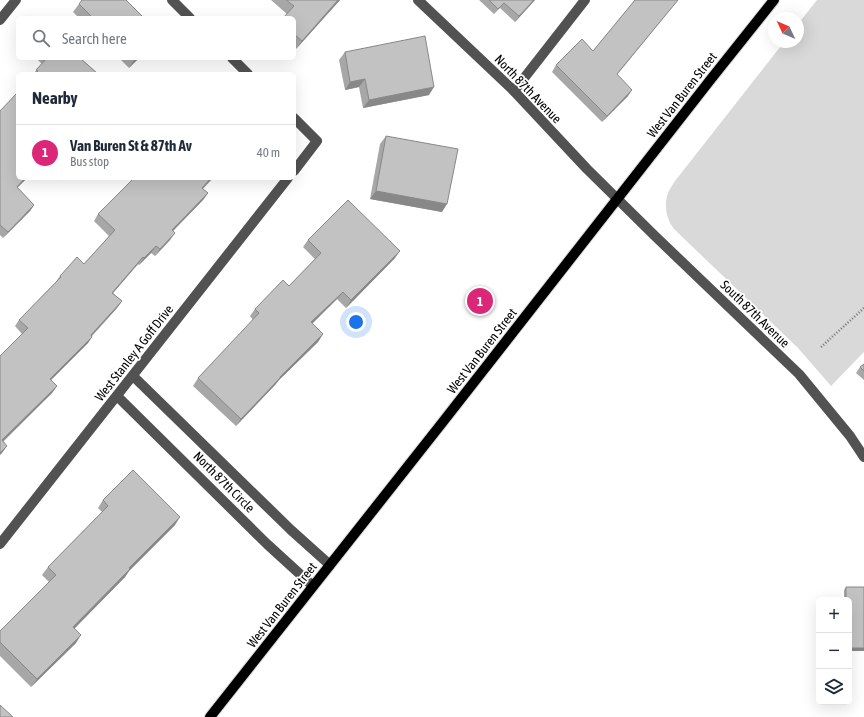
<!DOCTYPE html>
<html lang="en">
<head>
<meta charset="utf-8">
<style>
  :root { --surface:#fff; --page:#f2f2f3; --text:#1f2937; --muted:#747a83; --line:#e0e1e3; --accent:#db2777 }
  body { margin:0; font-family:"Asap Condensed",sans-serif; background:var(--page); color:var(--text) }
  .controls { position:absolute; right:12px; bottom:12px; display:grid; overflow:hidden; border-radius:6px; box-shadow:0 4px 16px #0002 }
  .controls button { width:36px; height:36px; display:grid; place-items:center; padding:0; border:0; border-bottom:1px solid var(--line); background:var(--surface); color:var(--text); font:20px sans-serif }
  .compass { position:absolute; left:768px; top:12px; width:36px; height:36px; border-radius:50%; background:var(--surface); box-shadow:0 4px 16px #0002; rotate:314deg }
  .you { position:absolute; left:356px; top:322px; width:14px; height:14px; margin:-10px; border:3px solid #fff; border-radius:50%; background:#1a73e8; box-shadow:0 0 0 6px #1a73e833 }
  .badge { display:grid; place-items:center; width:26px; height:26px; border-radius:50%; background:var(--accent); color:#fff; font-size:13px; font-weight:700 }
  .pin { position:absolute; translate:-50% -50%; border:2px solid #fff; box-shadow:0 1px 4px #0006 }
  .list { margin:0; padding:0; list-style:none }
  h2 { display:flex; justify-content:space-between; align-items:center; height:52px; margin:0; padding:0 16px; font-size:17px }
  h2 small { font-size:13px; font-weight:400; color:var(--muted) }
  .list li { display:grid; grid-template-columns:26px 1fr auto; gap:12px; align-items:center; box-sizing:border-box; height:56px; padding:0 16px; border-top:1px solid var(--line) }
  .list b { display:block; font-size:15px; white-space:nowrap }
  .list p { margin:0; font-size:13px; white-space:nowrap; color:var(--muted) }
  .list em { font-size:13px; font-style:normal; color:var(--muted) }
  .icon { flex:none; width:22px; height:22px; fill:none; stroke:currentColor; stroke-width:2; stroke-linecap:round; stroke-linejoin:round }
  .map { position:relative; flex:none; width:864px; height:717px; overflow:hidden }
  .search { position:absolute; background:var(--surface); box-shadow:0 4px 16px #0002; left:16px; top:16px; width:280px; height:44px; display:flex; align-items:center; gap:10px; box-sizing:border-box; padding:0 14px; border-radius:6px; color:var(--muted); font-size:15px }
  .panel { position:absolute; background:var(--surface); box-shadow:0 4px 16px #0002; left:16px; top:72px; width:280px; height:108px; border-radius:6px }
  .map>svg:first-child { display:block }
  .green { fill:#d9d9d9 }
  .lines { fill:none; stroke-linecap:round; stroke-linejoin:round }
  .major-casing { stroke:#dbdbdb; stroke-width:12 }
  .path { stroke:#747474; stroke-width:2.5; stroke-dasharray:1 2; stroke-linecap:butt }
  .minor { stroke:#525252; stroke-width:10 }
  .major { stroke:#000; stroke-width:10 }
  .wall { fill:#a7a7a7 }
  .shaded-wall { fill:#888 }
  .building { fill:#c2c2c2; stroke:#888 }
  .labels { text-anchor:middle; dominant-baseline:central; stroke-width:3.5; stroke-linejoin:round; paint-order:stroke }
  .street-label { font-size:13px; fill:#000; stroke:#fff }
</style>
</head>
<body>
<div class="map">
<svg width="864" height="717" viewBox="0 0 864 717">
  <rect width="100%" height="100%" fill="#fff"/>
  <!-- green -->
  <path class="green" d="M817,0H864V352L831,386L798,348L674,229C667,220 664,208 667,196C668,191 672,186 675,181L784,42H798V24Z"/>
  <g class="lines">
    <defs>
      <polyline id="major" points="210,717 442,423 711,79 774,0"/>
    </defs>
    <!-- major casing -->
    <use href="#major" class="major-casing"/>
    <!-- path -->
    <polyline class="path" points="821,347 864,308"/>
    <!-- minor -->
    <g class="minor">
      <polyline points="172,0 190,18"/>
      <polyline points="418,0 514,91 587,169 656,237 799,374 850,436 864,457"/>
      <polyline points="0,20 16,0"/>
      <polyline points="232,58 248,74"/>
      <polyline points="514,91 585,0"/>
      <polyline points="294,118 317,141 294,171"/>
      <polyline points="133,376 291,530 330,565"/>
      <polyline points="117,396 267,544 313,586"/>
      <polyline points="0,544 288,178"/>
    </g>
    <!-- major -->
    <use href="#major" class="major"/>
  </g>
  <!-- wall -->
  <g class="wall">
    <polygon points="271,0 340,0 296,49 294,47 294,18 287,14"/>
    <polygon points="479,0 535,0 515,22 500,8 494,14"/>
    <polygon points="635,0 678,0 617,75 628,96 602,122 552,72 556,65 593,51"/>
    <polygon points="79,4 144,18 79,18 73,12"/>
    <polygon points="345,52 429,95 363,108 359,87 345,90 339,60"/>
    <polygon points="36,58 80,58 98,74 33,74 42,64"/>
    <polygon points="119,58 139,58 129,68"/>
    <polygon points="0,111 27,178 17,188 34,205 30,211 3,238 0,235"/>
    <polygon points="386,136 442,212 370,199 380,144"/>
    <polygon points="203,189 208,193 203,200 173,231 170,240 155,256 151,253 139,265 138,264 113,293 122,301 117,308 92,336 92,337 88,343 51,380 57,386 52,393 3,442 7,446 0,455 22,334 15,326 19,320 55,283 60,276 84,264 109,236 94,221 98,214"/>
    <polygon points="308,240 395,258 346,308 337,299 312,323 323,334 318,342 279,380 275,385 236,426 193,386 198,378 253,320 250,316 255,309 289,286 315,259 303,247"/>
    <polygon points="864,364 864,380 856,373 860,367"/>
    <polygon points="103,500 175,525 129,571 125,577 75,628 76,643 31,687 0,656 0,631 49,582 42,575 48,567 102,512 98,508"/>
    <polygon points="846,587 864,587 864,651 849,651 849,600 844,600 844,590"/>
  </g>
  <!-- shaded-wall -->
  <g class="shaded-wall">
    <polygon points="338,0 340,0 296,49 302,41"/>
    <polygon points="534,0 535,0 515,22 519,16"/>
    <polygon points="136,58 139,58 129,68 134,60"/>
    <polygon points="365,79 359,87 345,90 350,82"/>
    <polygon points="434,87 429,95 363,108 369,100"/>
    <polygon points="632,90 628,96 602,122 607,116"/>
    <polygon points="25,178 27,178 12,193 17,187"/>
    <polygon points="211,178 213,178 197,195 202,188"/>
    <polygon points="376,191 447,204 442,212 370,199"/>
    <polygon points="208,193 203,200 167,237 172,230"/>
    <polygon points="34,205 30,211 3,238 8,232"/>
    <polygon points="175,233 170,240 155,256 160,249"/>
    <polygon points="156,246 151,253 139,265 144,258"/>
    <polygon points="400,251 395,258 346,308 351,300"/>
    <polygon points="143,257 138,264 107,300 112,293"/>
    <polygon points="343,292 337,299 306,330 311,322"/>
    <polygon points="122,301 117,308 86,342 91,335"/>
    <polygon points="323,334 318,342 279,380 275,385 236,426 241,419 280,377"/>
    <polygon points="92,337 88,343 45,386 50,379"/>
    <polygon points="57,386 52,393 0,444 2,440"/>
    <polygon points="7,446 2,453 0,455 0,453"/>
    <polygon points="180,517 175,525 129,571 125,577 68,635 73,627 129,568"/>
    <polygon points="81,635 76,643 31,687 37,679"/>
    <rect x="849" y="648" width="15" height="3"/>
  </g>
  <!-- building -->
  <g class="building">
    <polygon points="82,0 126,0 144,18 93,18 79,4"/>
    <polygon points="286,0 338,0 302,41 294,34 294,18 283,18 294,6"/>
    <polygon points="489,0 534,0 519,16 504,3 498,9"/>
    <polygon points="635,0 678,0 617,74 632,90 607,116 556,65 582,39 593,51"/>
    <polygon points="425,36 434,87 369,100 365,79 350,82 345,52"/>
    <polygon points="46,58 80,58 98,74 35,74 38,71 36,70 47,58"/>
    <polygon points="18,92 18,178 25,178 17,187 34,205 8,232 0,225 0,111"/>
    <polygon points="386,136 458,149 447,204 376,191"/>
    <polygon points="134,178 211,178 202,188 208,193 172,230 175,233 160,249 156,246 144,258 143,257 112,293 122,301 91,335 92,337 50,379 57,386 2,440 7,446 0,453 0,356 28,328 19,320 61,277 60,276 77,257 84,264 115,230 98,214"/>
    <polygon points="348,200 400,251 351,300 343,292 311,322 323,334 280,377 280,378 241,419 198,378 259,313 255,309 283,280 289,286 321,253 308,240"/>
    <polygon points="864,364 864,371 860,367"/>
    <polygon points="133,470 180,517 129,568 130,569 73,627 81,635 37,679 0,642 0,631 56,575 48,567 108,506 103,500"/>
    <polygon points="846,587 864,587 864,648 849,648 849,600 846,600"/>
    <polygon points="0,705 13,717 0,717"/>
  </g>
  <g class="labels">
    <!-- street labels -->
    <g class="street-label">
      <text transform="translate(528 89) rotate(46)">North 87th Avenue</text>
      <text transform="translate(682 95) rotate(-52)">West Van Buren Street</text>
      <text transform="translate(755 314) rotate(44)">South 87th Avenue</text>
      <text transform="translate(482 351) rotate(-52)">West Van Buren Street</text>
      <text transform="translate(134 353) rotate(-52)">West Stanley A Goff Drive</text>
      <text transform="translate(224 482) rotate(45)">North 87th Circle</text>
      <text transform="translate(282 605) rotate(-52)">West Van Buren Street</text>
    </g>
  </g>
</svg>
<div class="controls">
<button>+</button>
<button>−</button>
<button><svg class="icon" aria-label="layers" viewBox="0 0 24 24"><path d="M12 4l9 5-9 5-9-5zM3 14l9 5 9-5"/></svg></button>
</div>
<svg class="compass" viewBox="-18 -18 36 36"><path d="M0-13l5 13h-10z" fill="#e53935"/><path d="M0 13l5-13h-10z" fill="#747a83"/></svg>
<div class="you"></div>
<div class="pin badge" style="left:480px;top:301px">1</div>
<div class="search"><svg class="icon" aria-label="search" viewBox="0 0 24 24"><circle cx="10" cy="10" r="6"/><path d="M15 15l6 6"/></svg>Search here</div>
<section class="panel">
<h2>Nearby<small></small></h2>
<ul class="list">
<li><span class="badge">1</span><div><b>Van Buren St &amp; 87th Av</b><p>Bus stop</p></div><em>40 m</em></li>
</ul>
</section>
</div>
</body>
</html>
